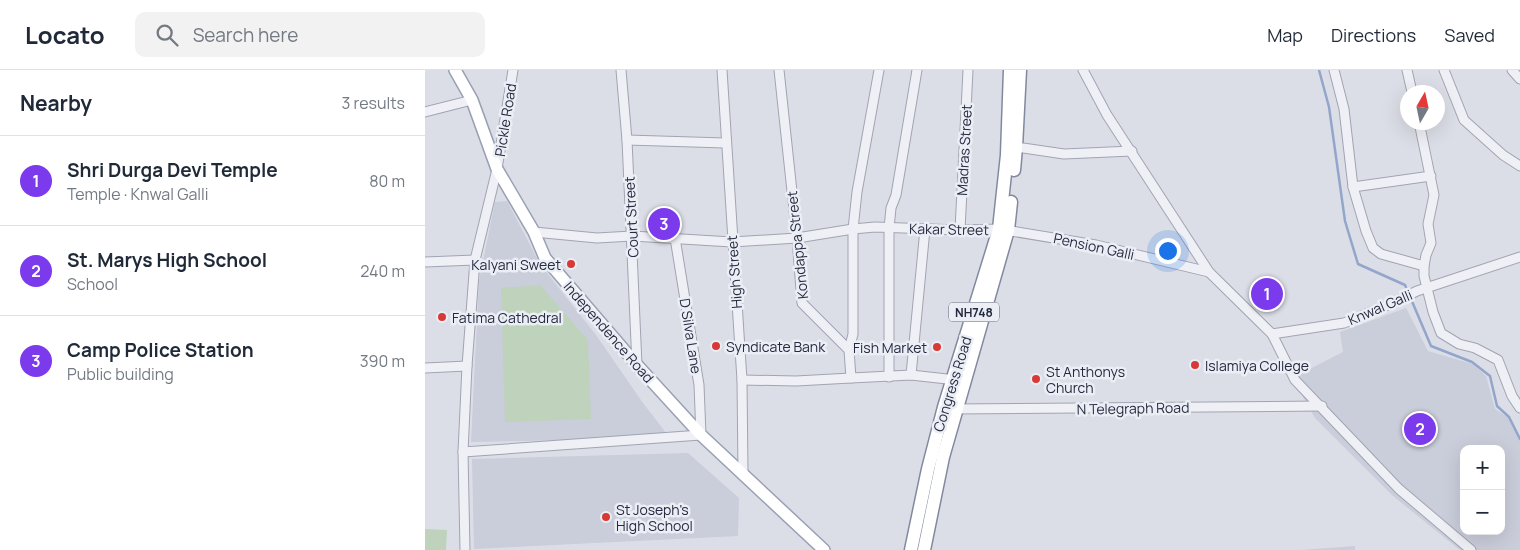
<!DOCTYPE html>
<html lang="en">
<head>
<meta charset="utf-8">
<style>
  :root { --surface:#fff; --page:#f2f2f3; --text:#1f2937; --muted:#747a83; --line:#e0e1e3; --accent:#7c3aed }
  body { margin:0; font-family:Manrope,sans-serif; background:var(--page); color:var(--text) }
  .controls { position:absolute; right:15px; bottom:15px; display:grid; overflow:hidden; border-radius:10px; box-shadow:0 5px 20px #0002 }
  .controls button { width:45px; height:45px; display:grid; place-items:center; padding:0; border:0; border-bottom:1px solid var(--line); background:var(--surface); color:var(--text); font:25px sans-serif }
  .compass { position:absolute; left:975px; top:15px; width:45px; height:45px; border-radius:50%; background:var(--surface); box-shadow:0 5px 20px #0002; rotate:9deg }
  .you { position:absolute; left:742px; top:180px; width:18px; height:18px; margin:-12px; border:4px solid #fff; border-radius:50%; background:#1a73e8; box-shadow:0 0 0 8px #1a73e833 }
  .badge { display:grid; place-items:center; width:32px; height:32px; border-radius:50%; background:var(--accent); color:#fff; font-size:16px; font-weight:700 }
  .pin { position:absolute; translate:-50% -50%; border:2px solid #fff; box-shadow:0 1px 5px #0006 }
  .list { margin:0; padding:0; list-style:none }
  h2 { display:flex; justify-content:space-between; align-items:center; height:65px; margin:0; padding:0 20px; font-size:21px }
  h2 small { font-size:16px; font-weight:400; color:var(--muted) }
  .list li { display:grid; grid-template-columns:32px 1fr auto; gap:15px; align-items:center; box-sizing:border-box; height:90px; padding:0 20px; border-top:1px solid var(--line) }
  .list b { display:block; font-size:19px; white-space:nowrap }
  .list p { margin:0; font-size:16px; white-space:nowrap; color:var(--muted) }
  .list em { font-size:16px; font-style:normal; color:var(--muted) }
  .icon { flex:none; width:28px; height:28px; fill:none; stroke:currentColor; stroke-width:2; stroke-linecap:round; stroke-linejoin:round }
  .map { position:relative; flex:none; width:1095px; height:480px; overflow:hidden }
  header { display:flex; align-items:center; gap:30px; box-sizing:border-box; height:70px; padding:0 25px; background:var(--surface); border-bottom:1px solid var(--line) }
  header strong { font-size:24px }
  nav { display:flex; gap:28px; margin-inline-start:auto; font-size:18px }
  .search { width:350px; height:45px; background:var(--page); display:flex; align-items:center; gap:12px; box-sizing:border-box; padding:0 18px; border-radius:10px; color:var(--muted); font-size:19px }
  main { display:flex }
  aside { flex:1; background:var(--surface) }
  .map>svg:first-child { display:block }
  .built { fill:#cacdda; fill-rule:evenodd }
  .green { fill:#bed2bc }
  .lines { fill:none; stroke-linecap:round; stroke-linejoin:round }
  .stream { stroke:#94a5cb; stroke-width:2.5 }
  .minor-casing { stroke:#a1a4b1; stroke-width:11 }
  .major-casing { stroke:#9aa0b4; stroke-width:14 }
  .highway-casing { stroke:#82899f; stroke-width:15 }
  .minor { stroke:#eff0f5; stroke-width:9 }
  .major { stroke:#fff; stroke-width:11 }
  .highway { stroke:#fff; stroke-width:12 }
  .poi-dot { fill:#d73a36; stroke:#ebeef5; stroke-width:2 }
  .labels { text-anchor:middle; dominant-baseline:central; stroke-width:5; stroke-linejoin:round; paint-order:stroke }
  .shield { fill:#ebeef5; stroke:#606576; stroke-width:1 }
  .shield-label { font-size:12px; font-weight:bold; fill:#252a3f }
  .street-label { font-size:14px; fill:#252a3f; stroke:#ebeef5 }
  .poi-label { font-size:14px; fill:#252a3f; stroke:#ebeef5; text-anchor:start }
</style>
</head>
<body>
<header>
<strong>Locato</strong>
<div class="search"><svg class="icon" aria-label="search" viewBox="0 0 24 24"><circle cx="10" cy="10" r="6"/><path d="M15 15l6 6"/></svg>Search here</div>
<nav><a>Map</a><a>Directions</a><a>Saved</a></nav>
</header>
<main>
<aside>
<h2>Nearby<small>3 results</small></h2>
<ul class="list">
<li><span class="badge">1</span><div><b>Shri Durga Devi Temple</b><p>Temple · Knwal Galli</p></div><em>80 m</em></li>
<li><span class="badge">2</span><div><b>St. Marys High School</b><p>School</p></div><em>240 m</em></li>
<li><span class="badge">3</span><div><b>Camp Police Station</b><p>Public building</p></div><em>390 m</em></li>
</ul>
</aside>
<div class="map">
<svg width="1095" height="480" viewBox="0 0 1095 480">
  <rect width="100%" height="100%" fill="#dcdee7"/>
  <!-- built -->
  <g class="built">
    <polygon points="82,131 115,194 171,265 218,333 245,368 46,372 54,211 70,132"/>
    <path d="M981,238L1003,281L1048,294L1061,306L1070,339L1085,349L1095,369V480H1035L968,426L890,348L867,308L918,282L915,262ZM1039,379H1076V461H1039Z"/>
    <polygon points="263,383 314,428 313,466 49,479 47,389"/>
    <polygon points="930,476 930,480 876,480"/>
  </g>
  <!-- green -->
  <g class="green">
    <polygon points="115,215 163,270 166,349 80,352 76,218"/>
    <polygon points="0,459 22,460 21,480 0,480"/>
  </g>
  <g class="lines">
    <!-- stream -->
    <polyline class="stream" points="894,0 904,37 920,151 933,194 980,215 1006,276 1047,292 1065,306 1072,336 1084,347 1095,369"/>
    <defs>
      <g id="minor">
        <polyline points="196,0 202,70 212,295"/>
        <polyline points="297,0 317,310 318,403"/>
        <polyline points="354,0 372,168 377,233 424,280 426,308 486,305 531,310"/>
        <polyline points="658,0 682,45 784,202 847,264 870,310 974,419 1046,480"/>
        <polyline points="909,0 919,39 928,117 941,161 948,178 956,184 999,196"/>
        <polyline points="982,0 987,22"/>
        <polyline points="1019,0 1039,50 1078,85 1095,96"/>
        <polyline points="1087,0 1095,9"/>
        <polyline points="0,42 47,30"/>
        <polyline points="994,52 1009,125 1003,154 1006,173 1001,185 999,196 999,206 1008,242 1016,263 1034,274 1050,278 1073,290 1087,326 1095,338"/>
        <polyline points="202,70 300,73"/>
        <polyline points="591,77 639,84 707,81"/>
        <polyline points="928,117 1006,106"/>
        <polyline points="535,160 543,0"/>
        <polyline points="109,162 172,168 207,166 307,172 372,168 428,159 450,157 535,160 574,159 671,175 784,202"/>
        <polyline points="0,192 50,190"/>
        <polyline points="847,264 919,253 970,232 992,221 1095,187"/>
        <polyline points="424,280 428,264 428,159 432,122 454,0"/>
        <polyline points="0,298 42,296"/>
        <polyline points="486,305 500,159"/>
        <polyline points="464,307 464,158 466,138 471,125 492,0"/>
        <polyline points="317,310 371,311 426,308"/>
        <polyline points="527,339 897,336"/>
        <polyline points="38,382 276,365 274,315 250,168"/>
        <polyline points="40,480 38,382 42,296 50,190 72,99 88,0"/>
      </g>
      <polyline id="major" points="30,0 47,30 72,99 109,162 120,188 212,295 276,365 399,480"/>
      <g id="highway">
        <polyline points="589,100 591,77 595,0"/>
        <polyline points="486,480 503,399 519,337 574,159 582,85 585,0"/>
        <polyline points="499,480 518,387 583,160 586,132"/>
      </g>
    </defs>
    <!-- minor casing -->
    <use href="#minor" class="minor-casing"/>
    <!-- major casing -->
    <use href="#major" class="major-casing"/>
    <!-- highway casing -->
    <use href="#highway" class="highway-casing"/>
    <!-- minor -->
    <use href="#minor" class="minor"/>
    <!-- major -->
    <use href="#major" class="major"/>
    <!-- highway -->
    <use href="#highway" class="highway"/>
  </g>
  <!-- markers -->
  <g class="poi-dot">
    <circle cx="146" cy="194" r="5"/>
    <circle cx="17" cy="247" r="5"/>
    <circle cx="291" cy="276" r="5"/>
    <circle cx="512" cy="277" r="5"/>
    <circle cx="770" cy="295" r="5"/>
    <circle cx="611" cy="309" r="5"/>
    <circle cx="181" cy="447" r="5"/>
  </g>
  <g class="labels">
    <!-- shield labels -->
    <rect class="shield" x="524" y="232.5" width="50" height="19" rx="4"/>
    <g class="shield-label">
      <text x="549" y="242">NH748</text>
    </g>
    <!-- street labels -->
    <g class="street-label">
      <text transform="translate(80 50) rotate(-81)">Pickle Road</text>
      <text transform="translate(539 80) rotate(-87)">Madras Street</text>
      <text transform="translate(206 147) rotate(-93)">Court Street</text>
      <text transform="translate(524 159) rotate(1)">Kakar Street</text>
      <text transform="translate(372 175) rotate(-96)">Kondappa Street</text>
      <text transform="translate(669 176) rotate(12)">Pension Galli</text>
      <text transform="translate(309 202) rotate(-94)">High Street</text>
      <text transform="translate(955 237) rotate(-23)">Knwal Galli</text>
      <text transform="translate(184 262) rotate(49)">Independence Road</text>
      <text transform="translate(266 266) rotate(81)">D Silva Lane</text>
      <text transform="translate(527 314) rotate(-73)">Congress Road</text>
      <text transform="translate(708 338) rotate(-1)">N Telegraph Road</text>
    </g>
    <!-- poi labels -->
    <g class="poi-label">
      <text x="136" y="194" text-anchor="end">Kalyani Sweet</text>
      <text x="27" y="247">Fatima Cathedral</text>
      <text x="301" y="276">Syndicate Bank</text>
      <text x="502" y="277" text-anchor="end">Fish Market</text>
      <text x="780" y="295">Islamiya College</text>
      <text x="621" y="301">St Anthonys<tspan x="621" dy="16">Church</tspan></text>
      <text x="191" y="439">St Joseph's<tspan x="191" dy="16">High School</tspan></text>
    </g>
  </g>
</svg>
<div class="controls">
<button>+</button>
<button>−</button>
</div>
<svg class="compass" viewBox="-18 -18 36 36"><path d="M0-13l5 13h-10z" fill="#e53935"/><path d="M0 13l5-13h-10z" fill="#747a83"/></svg>
<div class="you"></div>
<div class="pin badge" style="left:842px;top:224px">1</div>
<div class="pin badge" style="left:995px;top:359px">2</div>
<div class="pin badge" style="left:239px;top:154px">3</div>
</div>
</main>
</body>
</html>
